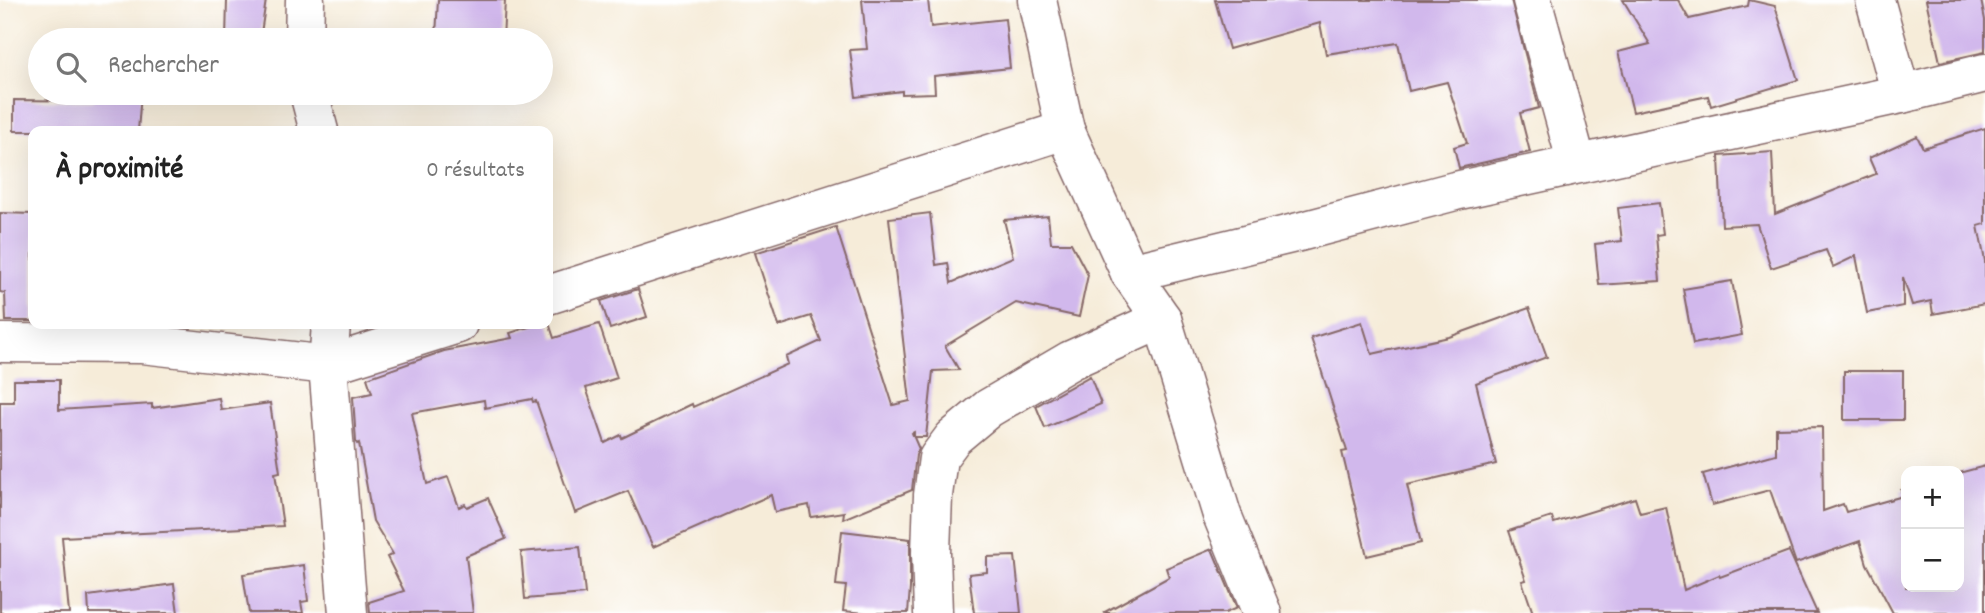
<!DOCTYPE html>
<html lang="fr">
<head>
<meta charset="utf-8">
<style>
  :root { --surface:#fff; --page:#f6f6f6; --text:#222; --muted:#767676; --line:#e0e0e0 }
  body { margin:0; font-family:Dekko,sans-serif; background:var(--page); color:var(--text) }
  .controls { position:absolute; right:21px; bottom:21px; display:grid; overflow:hidden; border-radius:14px; box-shadow:0 7px 28px #0002 }
  .controls button { width:63px; height:63px; display:grid; place-items:center; padding:0; border:0; border-bottom:2px solid var(--line); background:var(--surface); color:var(--text); font:35px sans-serif }
  .list { margin:0; padding:0; list-style:none }
  h2 { display:flex; justify-content:space-between; align-items:center; height:91px; margin:0; padding:0 28px; font-size:30px }
  h2 small { font-size:23px; font-weight:400; color:var(--muted) }
  .icon { flex:none; width:38px; height:38px; fill:none; stroke:currentColor; stroke-width:2; stroke-linecap:round; stroke-linejoin:round }
  .map { position:relative; flex:none; width:1985px; height:613px; overflow:hidden }
  .search { position:absolute; background:var(--surface); box-shadow:0 7px 28px #0002; left:28px; top:28px; width:525px; height:77px; display:flex; align-items:center; gap:18px; box-sizing:border-box; padding:0 24px; border-radius:38px; color:var(--muted); font-size:26px }
  .panel { position:absolute; background:var(--surface); box-shadow:0 7px 28px #0002; left:28px; top:126px; width:525px; height:203px; border-radius:14px }
  .map>svg:first-child { display:block }
  .building { fill:#d1b8ec }
  .lines { fill:none; stroke-linecap:round; stroke-linejoin:round }
  .street-casing { stroke:#866768; stroke-width:41 }
  .street { stroke:#fff; stroke-width:38 }
</style>
</head>
<body>
<div class="map">
<svg width="1985" height="613" viewBox="0 0 1985 613">
  <rect width="100%" height="100%" fill="#fff"/>
  <filter id="ink" filterUnits="userSpaceOnUse"><feTurbulence type="fractalNoise" baseFrequency=".0143" numOctaves="2"/><feDisplacementMap in="SourceGraphic" scale="14" xChannelSelector="R" yChannelSelector="G"/><feConvolveMatrix kernelMatrix="1 2 1 2 8 2 1 2 1" color-interpolation-filters="sRGB"/></filter>
  <filter id="wash" filterUnits="userSpaceOnUse"><feTurbulence type="fractalNoise" baseFrequency=".00686" numOctaves="4" result="noise"/><feDisplacementMap in="SourceGraphic" scale="28" xChannelSelector="R" yChannelSelector="G"/><feGaussianBlur stdDeviation="1.57" result="paint"/><feColorMatrix in="noise" values="0 0 0 0 0 0 0 0 0 0 0 0 0 0 0 0 0 1.4 0 .05"/><feComposite in="paint" operator="in"/></filter>
  <g filter="url(#wash)">
    <rect width="100%" height="100%" fill="#f6ecd9"/>
    <g id="blocks">
      <!-- building -->
      <g class="building">
        <polygon points="227,0 266,0 260,40 226,40"/>
        <polygon points="438,0 505,0 503,40 436,36"/>
        <polygon points="862,0 928,0 931,27 1005,19 1010,68 934,76 935,93 902,94 902,91 856,97 850,50 867,49"/>
        <polygon points="1215,0 1511,0 1539,108 1520,113 1530,152 1459,168 1454,147 1467,143 1447,82 1409,91 1398,43 1326,54 1320,23 1229,49"/>
        <polygon points="1623,0 1678,0 1689,19 1748,6 1749,0 1775,6 1798,80 1711,106 1708,96 1633,112 1618,52 1650,44"/>
        <polygon points="1926,0 1981,0 1985,20 1985,52 1940,62"/>
        <polygon points="95,93 141,93 138,131 14,131 14,100 94,101"/>
        <polygon points="1985,128 1985,224 1978,226 1985,261 1985,304 1933,314 1931,301 1912,305 1903,277 1903,306 1867,313 1856,256 1833,267 1826,250 1771,268 1757,224 1722,226 1719,156 1772,152 1775,214 1876,174 1869,158 1917,136 1923,148"/>
        <polygon points="1659,203 1663,234 1656,235 1660,281 1599,285 1595,244 1622,241 1618,208"/>
        <polygon points="0,213 33,214 33,321 6,321 5,293 0,292"/>
        <polygon points="930,213 936,265 948,263 951,283 1013,257 1004,220 1048,216 1051,243 1071,243 1088,275 1079,317 1016,303 945,346 959,370 933,371 926,437 914,437 914,432 912,433 919,449 916,455 912,490 843,519 844,512 811,517 809,505 775,512 771,495 653,547 628,491 575,513 536,401 533,402 532,399 485,408 484,400 412,413 427,484 448,477 459,507 465,504 467,507 488,498 506,539 466,556 473,613 370,613 369,602 404,591 387,557 393,554 373,521 359,443 357,444 356,442 353,397 372,393 367,378 444,351 512,338 510,333 538,324 548,324 548,320 554,338 599,324 617,378 586,388 605,443 621,435 622,438 692,404 693,407 788,364 786,357 821,341 811,316 779,326 755,253 836,227 893,405 910,401 889,218"/>
        <polygon points="1732,281 1742,335 1693,344 1683,289"/>
        <polygon points="638,289 647,317 610,329 601,301"/>
        <polygon points="1529,308 1547,357 1476,383 1496,464 1407,485 1421,543 1367,556 1342,452 1347,451 1311,338 1362,322 1372,354 1449,337"/>
        <rect x="1844" y="371" width="59" height="49"/>
        <polygon points="1090,376 1101,404 1045,428 1036,406"/>
        <polygon points="14,380 59,380 59,410 152,404 152,408 219,398 221,410 270,403 280,472 275,473 283,526 62,537 69,613 0,613 0,402 14,402"/>
        <polygon points="1822,427 1823,511 1843,504 1846,512 1903,496 1901,490 1906,488 1906,587 1959,587 1959,473 1985,466 1985,613 1893,613 1867,564 1860,541 1796,563 1770,490 1712,505 1703,474 1776,454 1776,428"/>
        <polygon points="1635,498 1640,513 1666,507 1684,590 1719,575 1720,577 1789,551 1817,613 1533,613 1522,581 1526,580 1509,531 1552,517 1554,523"/>
        <polygon points="842,531 910,539 910,588 908,613 866,613 843,611 846,586 836,585"/>
        <polygon points="580,547 585,594 525,599 521,552"/>
        <polygon points="1212,549 1237,608 1225,613 1103,613 1169,577 1166,568"/>
        <polygon points="1015,556 1021,613 974,613 969,574 987,572 987,557"/>
        <polygon points="304,565 308,601 301,602 303,613 249,613 243,574"/>
        <polygon points="174,584 178,613 89,613 88,596"/>
      </g>
    </g>
  </g>
  <g filter="url(#ink)">
    <use href="#blocks" fill-opacity="0" stroke="#866768" stroke-width="2"/>
    <g class="lines">
      <defs>
        <g id="street">
          <polyline points="1037,0 1065,130"/>
          <polyline points="1532,0 1577,164"/>
          <polyline points="1875,0 1901,94"/>
          <polyline points="304,40 305,0"/>
          <polyline points="309,93 319,131"/>
          <polyline points="1130,273 1299,232 1455,191 1901,94 1985,73"/>
          <polyline points="548,295 1065,130 1130,273 1162,319 1222,515 1262,613"/>
          <polyline points="331,324 328,365 348,613"/>
          <polyline points="0,343 142,344 328,365 458,324"/>
          <polyline points="933,613 931,553 933,495 938,458 953,438 989,408 1071,360 1162,319"/>
        </g>
      </defs>
      <!-- street casing -->
      <use href="#street" class="street-casing"/>
      <!-- street -->
      <use href="#street" class="street"/>
    </g>
  </g>
</svg>
<div class="controls">
<button>+</button>
<button>−</button>
</div>
<div class="search"><svg class="icon" aria-label="search" viewBox="0 0 24 24"><circle cx="10" cy="10" r="6"/><path d="M15 15l6 6"/></svg>Rechercher</div>
<section class="panel">
<h2>À proximité<small>0 résultats</small></h2>
<ul class="list">
</ul>
</section>
</div>
</body>
</html>
